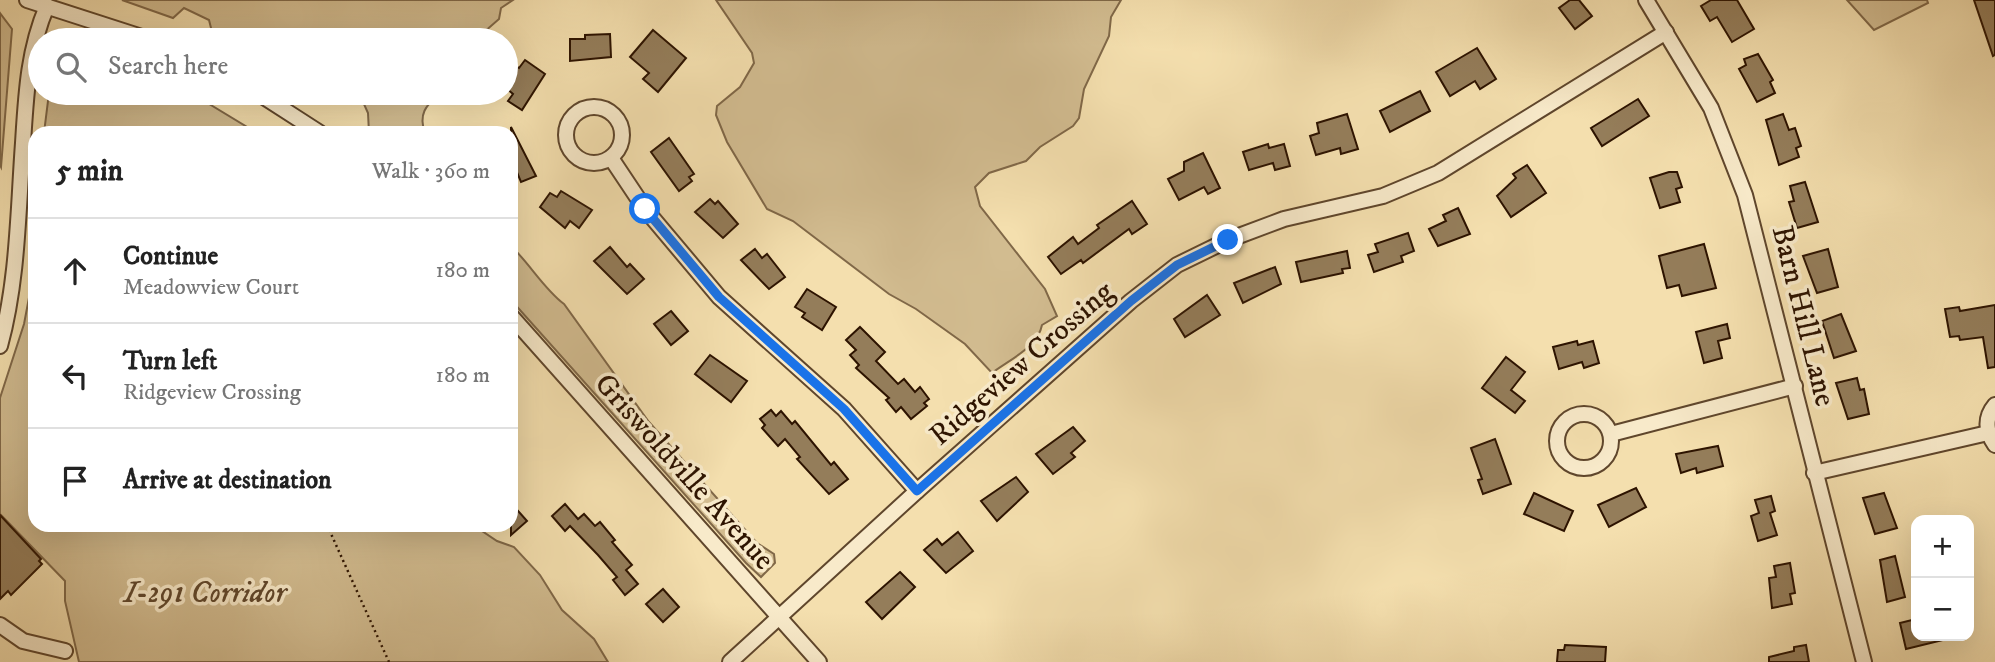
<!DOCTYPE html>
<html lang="en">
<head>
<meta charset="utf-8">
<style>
  :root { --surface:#fff; --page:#f2f2f2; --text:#222; --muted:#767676; --line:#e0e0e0 }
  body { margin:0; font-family:"IM FELL DW Pica",serif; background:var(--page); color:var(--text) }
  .controls { position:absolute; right:21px; bottom:21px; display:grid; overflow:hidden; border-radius:14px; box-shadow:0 7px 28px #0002 }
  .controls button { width:63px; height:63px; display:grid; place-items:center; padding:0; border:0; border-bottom:2px solid var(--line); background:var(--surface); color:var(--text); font:35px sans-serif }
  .stop { position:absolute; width:21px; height:21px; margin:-16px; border:5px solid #1a73e8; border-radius:50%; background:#fff }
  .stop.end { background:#1a73e8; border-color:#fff; box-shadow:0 2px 7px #0008 }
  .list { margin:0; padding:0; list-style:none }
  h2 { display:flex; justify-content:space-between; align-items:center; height:91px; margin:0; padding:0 28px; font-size:30px }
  h2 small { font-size:23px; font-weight:400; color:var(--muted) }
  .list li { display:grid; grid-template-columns:46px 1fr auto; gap:21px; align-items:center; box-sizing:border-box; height:105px; padding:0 28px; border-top:2px solid var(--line) }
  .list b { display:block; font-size:26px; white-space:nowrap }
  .list p { margin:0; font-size:23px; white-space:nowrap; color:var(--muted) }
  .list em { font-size:23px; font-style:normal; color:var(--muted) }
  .icon { flex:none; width:38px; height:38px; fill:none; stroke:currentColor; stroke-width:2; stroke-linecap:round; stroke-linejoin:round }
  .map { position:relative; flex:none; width:1995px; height:662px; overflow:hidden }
  .search { position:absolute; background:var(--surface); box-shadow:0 7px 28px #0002; left:28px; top:28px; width:490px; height:77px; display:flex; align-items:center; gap:18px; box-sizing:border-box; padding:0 24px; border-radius:38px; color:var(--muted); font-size:26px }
  .panel { position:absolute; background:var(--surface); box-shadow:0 7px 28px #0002; left:28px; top:126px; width:490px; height:406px; border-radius:21px }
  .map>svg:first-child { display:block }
  .green { fill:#d2bc90; stroke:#806848; stroke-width:2 }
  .building { fill:#947d5a; stroke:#2d1300; stroke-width:2 }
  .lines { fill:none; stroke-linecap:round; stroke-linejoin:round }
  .minor-casing { stroke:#5f462c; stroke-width:18 }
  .path { stroke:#2d1300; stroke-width:2.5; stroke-dasharray:2 3.5; stroke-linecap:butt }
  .minor { stroke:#f8eaca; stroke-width:14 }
  .route { stroke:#1a73e8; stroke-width:9 }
  .labels { text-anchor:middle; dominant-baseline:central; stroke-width:7; stroke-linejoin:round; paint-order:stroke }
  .street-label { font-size:30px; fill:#2d1300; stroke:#f8eaca }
  .park-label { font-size:30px; font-style:italic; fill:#5f462b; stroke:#f8eaca }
</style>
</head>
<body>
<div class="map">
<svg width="1995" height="662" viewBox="0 0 1995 662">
  <rect width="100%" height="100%" fill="#f4dfae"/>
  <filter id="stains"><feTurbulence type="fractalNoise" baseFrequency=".00286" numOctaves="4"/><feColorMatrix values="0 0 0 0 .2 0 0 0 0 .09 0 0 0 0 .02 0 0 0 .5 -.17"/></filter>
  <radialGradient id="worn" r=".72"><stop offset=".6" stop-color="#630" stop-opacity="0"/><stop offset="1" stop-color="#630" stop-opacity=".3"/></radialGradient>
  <!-- green -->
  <g class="green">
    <polygon points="122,0 513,0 501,8 499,19 475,40 214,40 209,20 184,8 173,18"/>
    <path d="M716,0H1121L1111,17L1109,36L1084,89L1079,118L1073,126L1040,147L1026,161L989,173L975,187L980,206L1045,289L1057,316L1042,325C1038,347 1009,360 992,373L965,344L916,309L889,294L793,221L767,209L727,142L716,115L717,106L740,87L754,63L752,53Z"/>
    <polygon points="1847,0 1927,0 1928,3 1874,30"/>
    <polygon points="0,13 12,29 1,167 0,165"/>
    <polygon points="49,93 191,93 257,133 44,133"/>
    <path d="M359,93H439C426,106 418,114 425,133H369L368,113Z"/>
    <polygon points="35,233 35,525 473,525 497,541 514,547 540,575 562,610 594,639 608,662 79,662 65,601 65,581 0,514 0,398 24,324 35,266"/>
    <path d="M511,246C530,264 544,289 564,304L649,422L757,543L774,554L775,563L761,577L746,563L511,300Z"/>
  </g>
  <!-- building -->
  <g class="building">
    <polygon points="1570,0 1579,0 1592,16 1575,29 1559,8"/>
    <polygon points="1711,0 1737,0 1754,29 1732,42 1717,17 1710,21 1701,6"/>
    <polygon points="1974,0 1995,0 1995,55 1993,56"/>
    <polygon points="653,30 686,58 658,92 643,79 649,73 630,57"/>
    <polygon points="610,34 611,57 570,61 570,39 585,39 585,35"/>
    <polygon points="1477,48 1496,79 1480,89 1475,81 1450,96 1436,72"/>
    <polygon points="1758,54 1773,80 1770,82 1775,93 1757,102 1739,69 1746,65 1744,59"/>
    <polygon points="525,60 545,74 522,110 508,101 513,94 506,88 506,77 514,65 519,68"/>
    <polygon points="1420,91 1430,111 1390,132 1380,111"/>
    <polygon points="1638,99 1649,116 1602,146 1591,128"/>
    <polygon points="1347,114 1358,149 1341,154 1340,148 1316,155 1310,136 1319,133 1317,123"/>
    <polygon points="1783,114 1789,130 1795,128 1801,146 1796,148 1799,157 1779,165 1766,120"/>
    <polygon points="511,127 536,176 521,182 511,158"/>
    <polygon points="669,138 694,174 689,177 692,181 679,191 651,152"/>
    <polygon points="1268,144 1269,148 1284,144 1290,166 1275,170 1273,163 1249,170 1243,152"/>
    <polygon points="1203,153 1220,188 1208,194 1204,187 1179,200 1168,179 1184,171 1184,162"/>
    <polygon points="1527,165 1546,193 1511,217 1497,196 1516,178 1513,174"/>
    <polygon points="1669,172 1677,172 1682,187 1676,189 1680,202 1660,208 1650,178"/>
    <polygon points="1805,182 1818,222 1797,228 1789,202 1794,201 1790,186"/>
    <polygon points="561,191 592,210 579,228 570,221 565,228 540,207 550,193 557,197"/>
    <polygon points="710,199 715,204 718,201 738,224 723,238 695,212"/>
    <polygon points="1132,201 1147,224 1132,234 1129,229 1083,263 1081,260 1061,274 1048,257 1073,237 1078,244 1099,228 1097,225"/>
    <polygon points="1458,208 1470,234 1438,246 1429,229 1446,221 1443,215"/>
    <polygon points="1408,233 1414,251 1401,256 1403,262 1374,272 1368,255 1378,252 1375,244"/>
    <polygon points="1704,244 1716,288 1682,296 1679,285 1667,288 1659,256"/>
    <polygon points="610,247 627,267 630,264 644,279 627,294 594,261"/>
    <polygon points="755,249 762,258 767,254 785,277 769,289 741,260"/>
    <polygon points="1828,249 1838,287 1817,293 1803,256"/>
    <polygon points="1347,251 1350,268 1342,269 1343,273 1301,282 1296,262"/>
    <polygon points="1275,267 1281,284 1243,303 1234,283"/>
    <polygon points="807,289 836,307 822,330 802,317 805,313 795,307"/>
    <polygon points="1207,295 1220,315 1185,337 1174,319"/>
    <polygon points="1995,305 1995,367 1988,368 1983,337 1960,340 1959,336 1950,337 1945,309 1959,307 1960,311"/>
    <polygon points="671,311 688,331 671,345 654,324"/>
    <polygon points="1841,314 1856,351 1834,358 1822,321"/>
    <polygon points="1727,324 1730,338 1718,341 1722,358 1704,363 1696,332"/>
    <polygon points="860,327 885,352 876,361 898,384 904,379 915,392 920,387 929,399 924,403 927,406 911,419 901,407 896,412 886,400 889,398 856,368 859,365 850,355 856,350 846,340"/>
    <polygon points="1577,341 1578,345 1593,341 1599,363 1584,368 1582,362 1559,369 1553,347"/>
    <polygon points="710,355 747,381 731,402 695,374"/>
    <polygon points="1506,357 1525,372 1511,390 1525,401 1515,413 1482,388"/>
    <polygon points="1857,378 1860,390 1864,389 1869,414 1848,419 1836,383"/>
    <polygon points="771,410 776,416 781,411 792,424 795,421 831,465 834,462 848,479 829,494 797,459 800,457 785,439 778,446 762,428 765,425 760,419"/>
    <polygon points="1073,427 1085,441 1071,453 1075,457 1053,474 1036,454"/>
    <polygon points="1495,439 1511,484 1483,494 1478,480 1482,479 1471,448"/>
    <polygon points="1718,446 1723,466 1697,473 1696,468 1681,473 1676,454"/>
    <polygon points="1016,477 1028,492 997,521 981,501"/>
    <polygon points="1636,488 1646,507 1609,527 1598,505"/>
    <polygon points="1534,493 1573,511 1564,531 1524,514"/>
    <polygon points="1884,493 1897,528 1875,534 1863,498"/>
    <polygon points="1771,496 1775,511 1770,513 1777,535 1758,541 1751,516 1759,513 1755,500"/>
    <polygon points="511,503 527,521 511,535"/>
    <polygon points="565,504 578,519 584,514 595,526 600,522 615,540 612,542 632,565 626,570 638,584 625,595 613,580 617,577 598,555 570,526 565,531 552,516"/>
    <polygon points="0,515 41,559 39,561 42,564 11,595 8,591 0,599"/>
    <polygon points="958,532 973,551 946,573 924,550 937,539 942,545"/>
    <polygon points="1895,556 1905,597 1887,602 1880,560"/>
    <polygon points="1790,563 1795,593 1790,594 1792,604 1772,608 1769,578 1776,577 1774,566"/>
    <polygon points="900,572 915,587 882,619 866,602"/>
    <polygon points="663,589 679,607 663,622 646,604"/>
    <polygon points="1916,619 1916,636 1943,636 1943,640 1906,649 1900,623"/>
    <polygon points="1565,645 1606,647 1605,662 1557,662 1558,650 1564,650"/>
    <polygon points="1806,645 1809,662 1769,662 1769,657 1794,651 1794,647"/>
  </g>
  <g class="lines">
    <defs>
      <g id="minor">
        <polyline points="27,0 151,40"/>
        <polyline points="1646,0 1711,108 1745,195 1864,662"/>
        <polyline points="258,93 320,133"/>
        <circle cx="594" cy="135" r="28"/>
        <polyline points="611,158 645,209 719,297 844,409 917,491"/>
        <polyline points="511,316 819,662"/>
        <path d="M0,346C18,280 18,211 23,143C26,95 28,50 47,6"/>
        <path d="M1995,405C1984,418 1986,432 1995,445"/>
        <circle cx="1584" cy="441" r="27"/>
        <polyline points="1611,434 1795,386"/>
        <polyline points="1814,473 1988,433"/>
        <polyline points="0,625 23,641 65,651"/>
        <polyline points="730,662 917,491 1131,301 1177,265 1228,240 1284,219 1383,196 1438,173 1666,32"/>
      </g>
    </defs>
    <!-- minor casing -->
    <use href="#minor" class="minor-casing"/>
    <!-- path -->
    <polyline class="path" points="327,525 389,662"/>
    <!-- minor -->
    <use href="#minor" class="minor"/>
  </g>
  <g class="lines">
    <!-- route -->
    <polyline class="route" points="645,209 719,297 844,409 917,491 1131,301 1177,265 1228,240"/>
  </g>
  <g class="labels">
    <!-- street labels -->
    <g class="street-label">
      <text transform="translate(1803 316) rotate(76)">Barn Hill Lane</text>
      <text transform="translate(1022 364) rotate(-41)">Ridgeview Crossing</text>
      <text transform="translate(684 472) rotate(48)">Griswoldville Avenue</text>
    </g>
    <!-- park labels -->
    <g class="park-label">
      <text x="205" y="593">I-291 Corridor</text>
    </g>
  </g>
  <rect width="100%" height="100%" filter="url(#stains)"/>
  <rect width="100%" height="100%" fill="url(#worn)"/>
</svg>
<div class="controls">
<button>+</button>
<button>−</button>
</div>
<div class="stop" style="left:645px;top:209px"></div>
<div class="stop end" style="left:1228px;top:240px"></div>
<div class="search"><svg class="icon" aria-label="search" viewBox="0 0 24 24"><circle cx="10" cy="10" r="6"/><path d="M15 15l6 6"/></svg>Search here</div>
<section class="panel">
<h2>5 min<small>Walk · 360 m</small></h2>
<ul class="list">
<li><svg class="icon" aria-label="ahead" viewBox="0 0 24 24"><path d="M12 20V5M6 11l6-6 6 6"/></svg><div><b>Continue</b><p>Meadowview Court</p></div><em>180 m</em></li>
<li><svg class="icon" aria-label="left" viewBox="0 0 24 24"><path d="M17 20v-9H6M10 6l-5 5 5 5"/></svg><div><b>Turn left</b><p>Ridgeview Crossing</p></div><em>180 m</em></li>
<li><svg class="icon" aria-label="arrive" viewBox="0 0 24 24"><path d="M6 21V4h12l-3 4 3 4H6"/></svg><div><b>Arrive at destination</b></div></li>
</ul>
</section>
</div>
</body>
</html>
